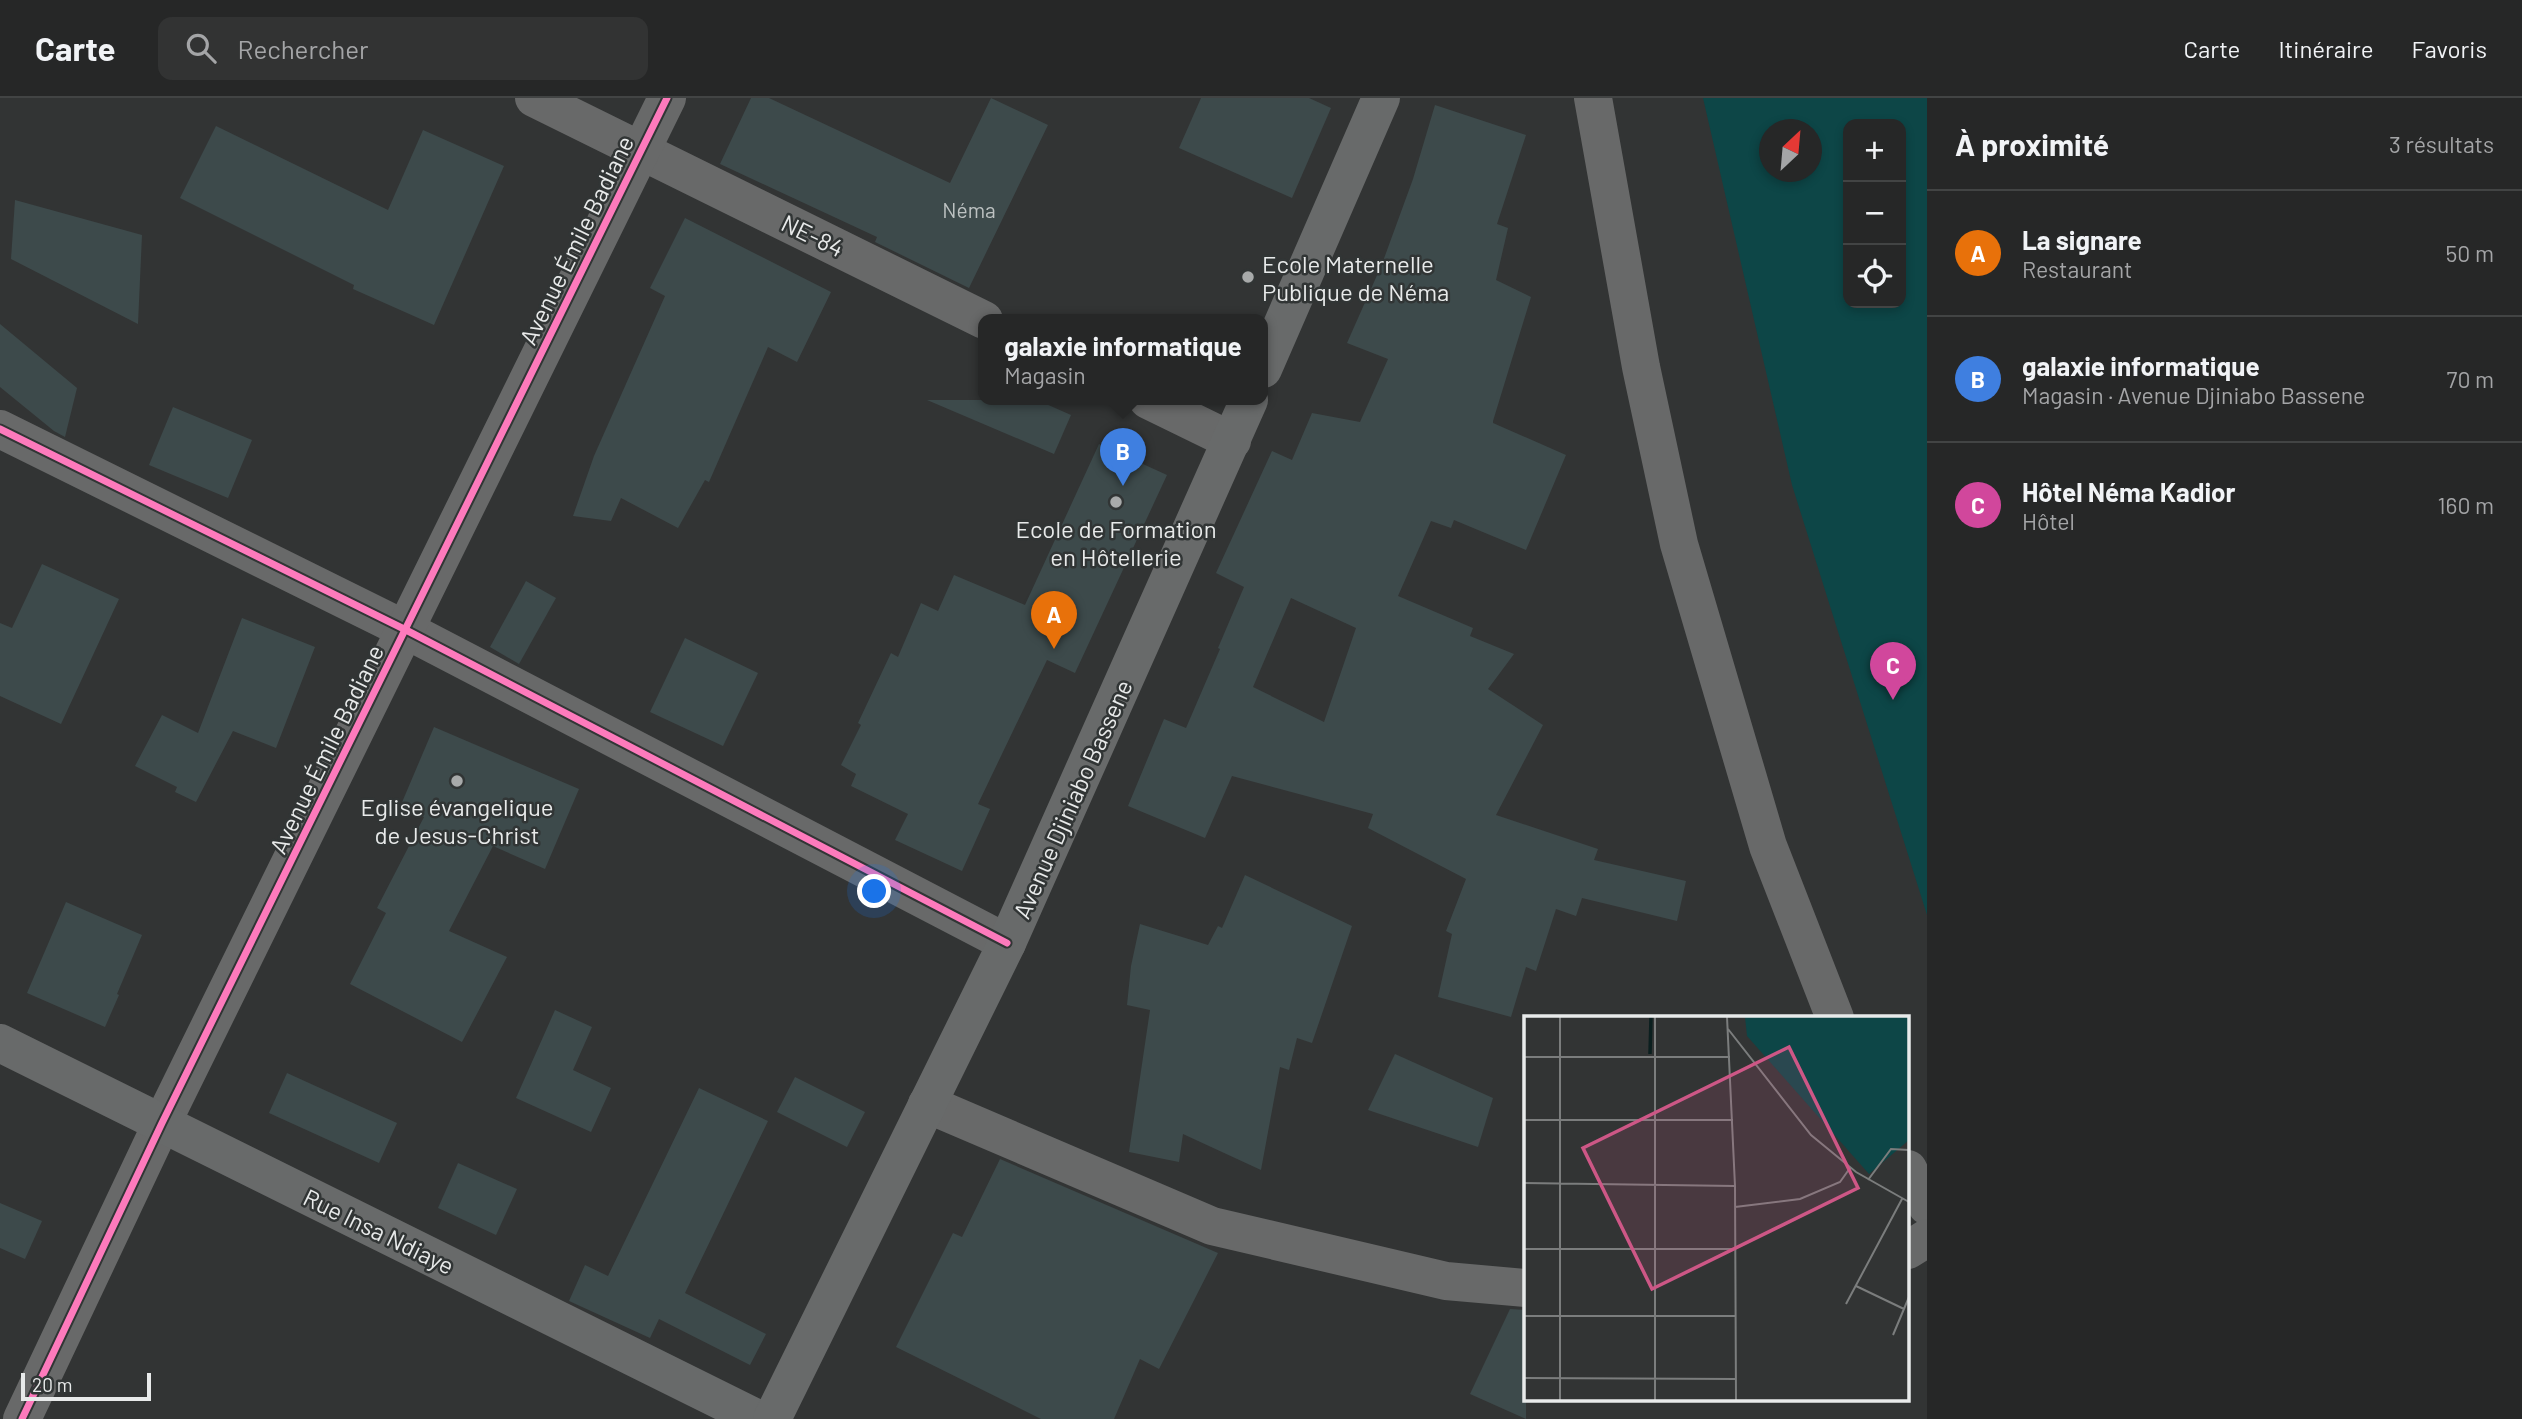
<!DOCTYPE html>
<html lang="fr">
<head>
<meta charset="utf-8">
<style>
  :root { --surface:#262727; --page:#323333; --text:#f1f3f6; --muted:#a4a5a7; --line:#424444; --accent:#a8aaaa }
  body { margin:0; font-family:Barlow,sans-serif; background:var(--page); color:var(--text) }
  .controls { position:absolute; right:21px; top:21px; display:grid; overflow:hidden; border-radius:14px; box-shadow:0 4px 10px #0003 }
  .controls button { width:63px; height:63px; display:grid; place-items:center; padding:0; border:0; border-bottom:2px solid var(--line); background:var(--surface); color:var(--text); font:35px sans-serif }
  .compass { position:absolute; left:1759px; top:21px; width:63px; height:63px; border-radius:50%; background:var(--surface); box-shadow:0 4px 10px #0003; rotate:26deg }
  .scale { position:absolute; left:21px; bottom:18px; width:130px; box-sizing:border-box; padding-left:7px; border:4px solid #e8eaea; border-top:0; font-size:19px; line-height:24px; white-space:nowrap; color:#e8eaea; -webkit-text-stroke:5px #313535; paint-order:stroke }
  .you { position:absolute; left:875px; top:794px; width:24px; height:24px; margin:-18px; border:5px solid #fff; border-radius:50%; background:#1a73e8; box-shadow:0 0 0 10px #1a73e833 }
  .badge { display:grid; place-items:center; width:46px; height:46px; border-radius:50%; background:var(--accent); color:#fff; font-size:23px; font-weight:700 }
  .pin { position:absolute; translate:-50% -58px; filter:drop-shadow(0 2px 4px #0008) }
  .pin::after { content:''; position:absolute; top:37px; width:24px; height:21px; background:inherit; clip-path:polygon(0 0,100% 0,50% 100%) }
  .popup { position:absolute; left:978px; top:216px; width:290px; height:91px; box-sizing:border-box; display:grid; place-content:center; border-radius:14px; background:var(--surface); filter:drop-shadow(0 2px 5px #0005); font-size:23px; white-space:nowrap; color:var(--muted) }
  .popup b { font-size:26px; color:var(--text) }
  .popup::after { content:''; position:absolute; left:50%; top:100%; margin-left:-14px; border:14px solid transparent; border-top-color:var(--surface) }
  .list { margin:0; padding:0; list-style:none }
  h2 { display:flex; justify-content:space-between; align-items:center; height:91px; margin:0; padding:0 28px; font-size:30px }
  h2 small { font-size:23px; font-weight:400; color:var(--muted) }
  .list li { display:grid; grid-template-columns:46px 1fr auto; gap:21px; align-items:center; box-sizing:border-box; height:126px; padding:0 28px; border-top:2px solid var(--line) }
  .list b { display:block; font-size:26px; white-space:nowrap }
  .list p { margin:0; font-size:23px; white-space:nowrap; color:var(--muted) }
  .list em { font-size:23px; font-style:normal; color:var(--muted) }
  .icon { flex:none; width:38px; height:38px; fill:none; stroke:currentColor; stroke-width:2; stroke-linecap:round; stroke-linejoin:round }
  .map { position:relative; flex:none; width:1927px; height:1321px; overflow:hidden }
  header { display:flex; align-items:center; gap:42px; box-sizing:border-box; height:98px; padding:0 35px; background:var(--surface); border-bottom:2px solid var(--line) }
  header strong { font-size:33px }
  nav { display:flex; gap:38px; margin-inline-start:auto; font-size:24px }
  .search { width:490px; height:63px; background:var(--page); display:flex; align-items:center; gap:18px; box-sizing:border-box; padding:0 24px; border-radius:14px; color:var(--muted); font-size:26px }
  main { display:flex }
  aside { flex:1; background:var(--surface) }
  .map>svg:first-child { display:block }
  .green { fill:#0d4647; fill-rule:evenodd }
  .building { fill:#3d4a4b; fill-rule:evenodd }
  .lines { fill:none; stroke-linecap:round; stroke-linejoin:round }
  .minor { stroke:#686969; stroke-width:38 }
  .major { stroke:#686a6a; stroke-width:38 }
  .cycleway-casing { stroke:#313535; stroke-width:11 }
  .cycleway { stroke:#fd7abc; stroke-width:7 }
  .poi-dot { fill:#a8aaaa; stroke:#313535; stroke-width:2.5 }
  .labels { text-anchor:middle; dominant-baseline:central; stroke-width:5; stroke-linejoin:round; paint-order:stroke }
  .number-label { font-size:21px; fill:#bdc2c2 }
  .street-label { font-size:24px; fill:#e8eaea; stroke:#313535 }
  .poi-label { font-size:24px; fill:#e8eaea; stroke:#313535 }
  .inset-river { fill:none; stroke:#0b1f1f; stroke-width:3.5 }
  .inset-road { fill:none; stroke:#7b7d7d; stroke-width:2 }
  .view { fill:#cd5786; fill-opacity:0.15; stroke:#cd5786; stroke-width:3.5 }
  .inset-edge { fill:none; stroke:#e8eaea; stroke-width:3.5 }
</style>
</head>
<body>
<header>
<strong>Carte</strong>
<div class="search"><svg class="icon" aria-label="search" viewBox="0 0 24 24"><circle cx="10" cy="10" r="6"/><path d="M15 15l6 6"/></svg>Rechercher</div>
<nav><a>Carte</a><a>Itinéraire</a><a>Favoris</a></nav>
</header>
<main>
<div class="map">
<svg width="1927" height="1321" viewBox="0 0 1927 1321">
  <rect width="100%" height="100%" fill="#323434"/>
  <!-- green -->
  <path class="green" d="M1703,0H1927V817L1792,387ZM1848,26H1901V205H1848ZM1770,32H1812V74H1770Z"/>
  <!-- building -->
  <g class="building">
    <polygon points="751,0 769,0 950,85 991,0 1048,27 969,190 875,144 877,139 720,66"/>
    <polygon points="1201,0 1309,0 1331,10 1292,100 1179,50"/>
    <path d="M1435,7L1526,37L1497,126L1508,130L1496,182L1531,199L1493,323V325L1566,357L1526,452L1454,422L1451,430L1431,423L1398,498L1473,530L1470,538L1514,556L1488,591L1543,627L1496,717L1598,751L1594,762L1686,783L1677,823L1582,800L1576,818L1556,811L1536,873L1526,869L1511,919L1438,899L1452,836L1446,833L1466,781L1368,730L1373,716L1232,678L1205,740L1128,708L1164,621L1186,630L1220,551L1218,550L1244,489L1216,475L1272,353L1292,362L1312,315L1360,324L1388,261L1347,245L1382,166L1413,81ZM1291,500L1356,530L1324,624L1253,589Z"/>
    <polygon points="216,28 388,112 423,32 504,68 434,227 353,191 354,187 180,100"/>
    <polygon points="15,102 142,137 138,226 11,161"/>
    <polygon points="685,120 831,194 797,264 768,249 709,384 705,382 678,430 621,400 611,423 573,418 594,358 665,198 650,190"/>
    <polygon points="0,226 77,290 65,339 54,333 0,289"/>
    <polygon points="927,302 1037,302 1071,317 1054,356"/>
    <polygon points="173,309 252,342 228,400 149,367"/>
    <polygon points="1099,346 1167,377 1075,575 1047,562 978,706 990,711 962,773 895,742 908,716 851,688 856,676 841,667 861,627 858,625 891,555 898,559 921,505 938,513 954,477 1025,507"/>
    <polygon points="42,466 119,501 61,626 0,598 0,525 12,530"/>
    <polygon points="526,483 556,500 519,566 490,549"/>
    <polygon points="242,520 315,549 276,650 233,633 196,704 175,694 177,689 135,668 162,617 198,635"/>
    <polygon points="685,540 758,575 723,648 650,614"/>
    <polygon points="434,629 579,691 545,771 493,748 449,833 507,859 462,944 350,886 386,815 377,810 424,719 400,709"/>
    <polygon points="1245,777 1352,828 1312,945 1297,940 1289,972 1280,969 1261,1072 1183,1036 1179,1064 1129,1054 1150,912 1127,907 1131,868 1140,826 1208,847 1218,828 1222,830"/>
    <polygon points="66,804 142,837 117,896 119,897 105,929 27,895"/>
    <polygon points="555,912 592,929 573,972 611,990 591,1034 516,1000"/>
    <polygon points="1395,956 1493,1000 1478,1049 1368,1012"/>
    <polygon points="287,975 397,1025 379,1065 269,1015"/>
    <polygon points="795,979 865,1014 847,1049 777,1014"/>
    <polygon points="699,990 768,1023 685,1195 766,1236 750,1267 659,1221 650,1240 569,1203 585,1167 608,1178"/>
    <polygon points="1000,1061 1218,1155 1159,1271 1140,1261 1114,1321 1041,1321 896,1249 953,1135 962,1139"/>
    <polygon points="458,1065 517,1091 496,1137 438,1110"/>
    <polygon points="0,1105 42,1123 25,1161 0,1150"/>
    <polygon points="1510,1211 1526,1212 1526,1321 1470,1296"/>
  </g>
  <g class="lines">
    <!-- minor -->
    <g class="minor">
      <polyline points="534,0 984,222"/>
      <polyline points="1593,0 1641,269 1679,446 1768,748 1835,920"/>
      <polyline points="1148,302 1232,343"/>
      <polyline points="0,331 406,532 1007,845"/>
      <polyline points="927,1006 1212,1128 1446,1183 1526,1190"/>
      <polyline points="1908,1071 1927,1108"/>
      <polyline points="1908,1152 1927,1140"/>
      <polyline points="22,1321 162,1025 667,0"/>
    </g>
    <!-- major -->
    <g class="major">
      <polyline points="1263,271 1381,0"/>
      <polyline points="0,945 758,1321"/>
      <polyline points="772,1321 1007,845 1249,302"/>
    </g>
    <defs>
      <g id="cycleway">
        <polyline points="0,331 406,532 1007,845"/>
        <polyline points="22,1321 162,1025 667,0"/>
      </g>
    </defs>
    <!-- cycleway casing -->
    <use href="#cycleway" class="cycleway-casing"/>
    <!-- cycleway -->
    <use href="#cycleway" class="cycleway"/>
  </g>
  <!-- markers -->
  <g class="poi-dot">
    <circle cx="1248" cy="179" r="7"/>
    <circle cx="1116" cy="404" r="7"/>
    <circle cx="457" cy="683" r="7"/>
  </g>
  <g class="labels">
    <!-- number labels -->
    <g class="number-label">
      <text x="969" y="111">Néma</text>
    </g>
    <!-- street labels -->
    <g class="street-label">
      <text transform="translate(813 137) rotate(26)">NE-84</text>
      <text transform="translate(576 142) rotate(-64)">Avenue Émile Badiane</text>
      <text transform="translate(326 651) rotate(-64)">Avenue Émile Badiane</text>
      <text transform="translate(1072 701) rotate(-66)">Avenue Djiniabo Bassene</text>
      <text transform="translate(379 1133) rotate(26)">Rue Insa Ndiaye</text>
    </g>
    <!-- poi labels -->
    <g class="poi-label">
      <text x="1262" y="165" text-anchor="start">Ecole Maternelle<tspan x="1262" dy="28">Publique de Néma</tspan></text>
      <text x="1116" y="430">Ecole de Formation<tspan x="1116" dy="28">en Hôtellerie</tspan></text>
      <text x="457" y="708">Eglise évangelique<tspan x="457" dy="28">de Jesus-Christ</tspan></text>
    </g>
  </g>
  <!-- overview -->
  <g transform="translate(1524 918)">
    <rect width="385" height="385" fill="#323434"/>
    <path d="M221,1H385V124L345,158L223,20Z" fill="#0d4647"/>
    <path class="inset-river" d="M126,38L127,1"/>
    <path class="inset-road" d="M203,1L211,170L212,384M204,13L287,119L332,156L385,186M0,41H206M0,104H209M344,164L367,133L385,134M0,167L211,170M211,191L276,183L316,166L326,152M0,233H211M332,270L380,293M322,288L378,183M0,300H211M369,319L385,281M0,362L212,363M36,384V1M131,384V1"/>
    <path class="view" d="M265,31L334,172L128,273L59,132Z"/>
    <rect width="385" height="385" class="inset-edge"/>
  </g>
</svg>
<div class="controls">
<button>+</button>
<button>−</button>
<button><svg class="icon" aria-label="locate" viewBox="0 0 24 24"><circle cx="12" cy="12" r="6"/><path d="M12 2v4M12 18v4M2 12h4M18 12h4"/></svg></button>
</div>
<svg class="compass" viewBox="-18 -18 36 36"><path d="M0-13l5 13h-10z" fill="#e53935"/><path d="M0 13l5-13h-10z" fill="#a4a5a7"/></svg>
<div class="scale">20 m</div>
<div class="you"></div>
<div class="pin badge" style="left:1054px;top:551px;background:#e8710a">A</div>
<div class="pin badge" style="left:1123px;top:388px;background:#3f7fe0">B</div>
<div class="popup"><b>galaxie informatique</b>Magasin</div>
<div class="pin badge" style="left:1893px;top:602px;background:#d1479c">C</div>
</div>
<aside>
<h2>À proximité<small>3 résultats</small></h2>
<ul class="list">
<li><span class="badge" style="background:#e8710a">A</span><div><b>La signare</b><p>Restaurant</p></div><em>50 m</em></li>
<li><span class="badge" style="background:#3f7fe0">B</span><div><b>galaxie informatique</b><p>Magasin · Avenue Djiniabo Bassene</p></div><em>70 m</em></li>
<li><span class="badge" style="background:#d1479c">C</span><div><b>Hôtel Néma Kadior</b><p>Hôtel</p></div><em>160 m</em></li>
</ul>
</aside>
</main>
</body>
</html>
